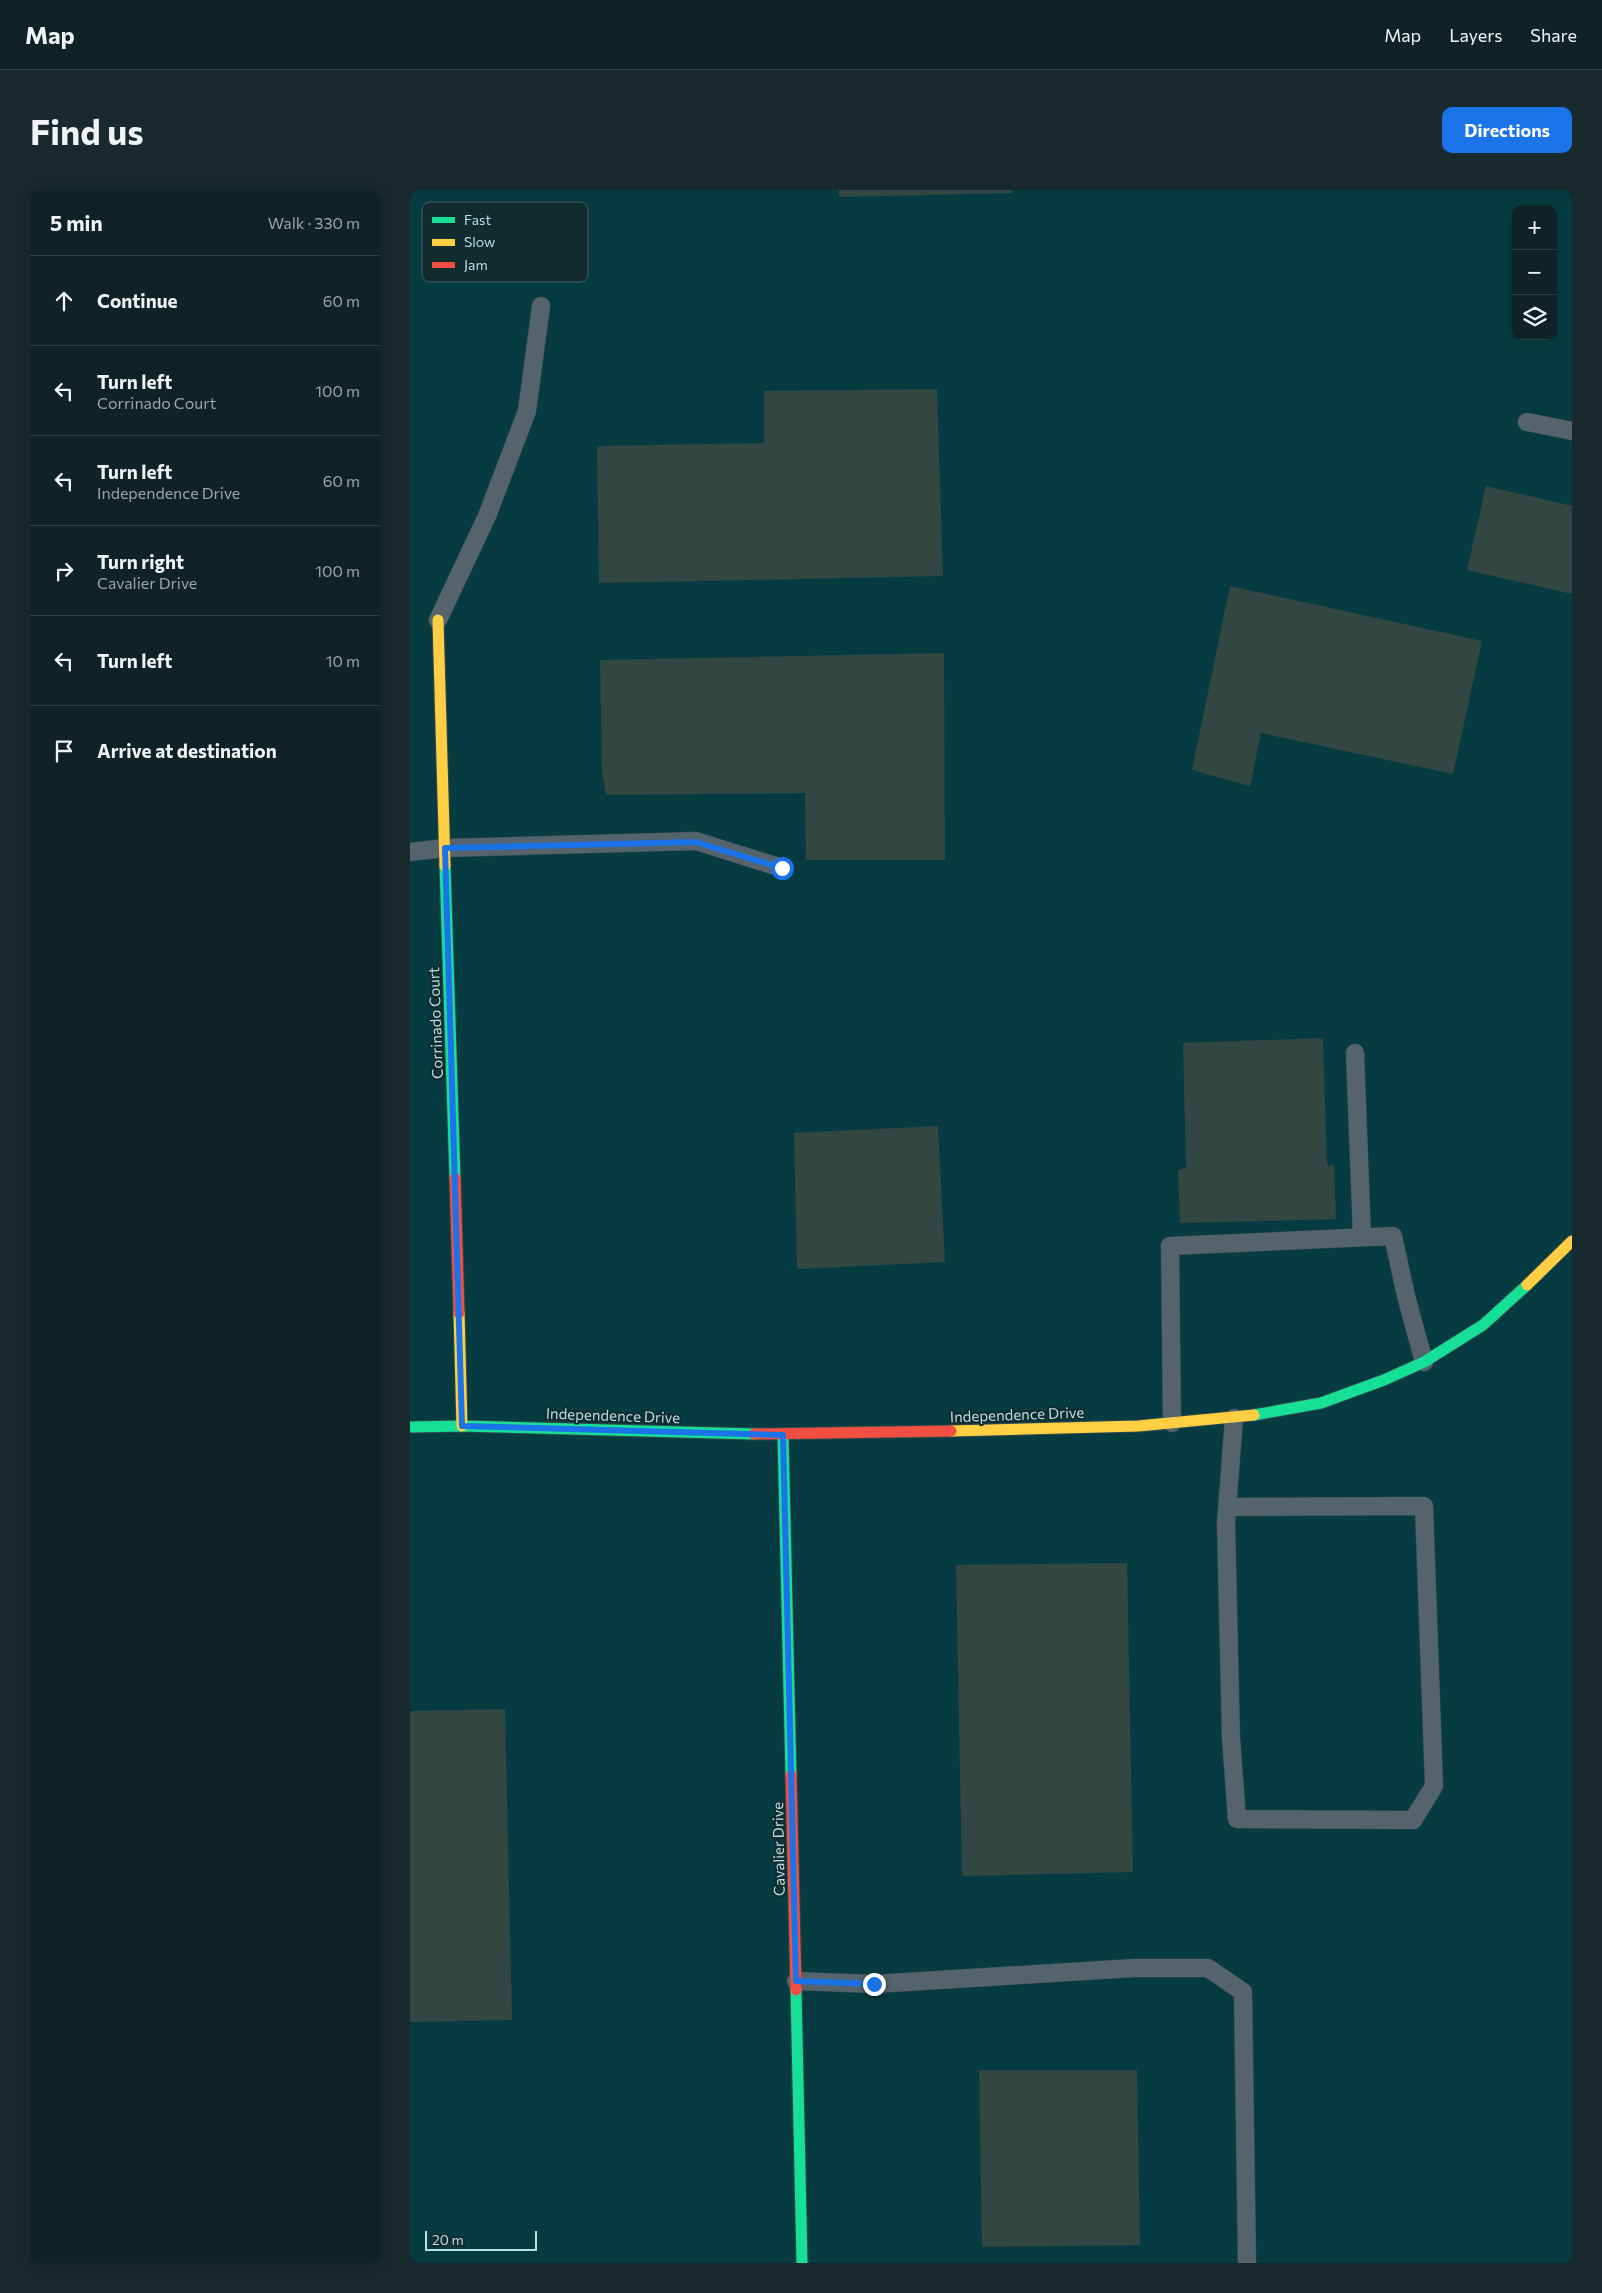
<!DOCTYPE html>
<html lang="en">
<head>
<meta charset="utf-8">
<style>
  :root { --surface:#0f2225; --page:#182a2d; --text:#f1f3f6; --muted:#9ba4a7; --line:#2f3f42; --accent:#1a73e8 }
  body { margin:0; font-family:Commissioner,sans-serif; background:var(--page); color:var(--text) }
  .controls { position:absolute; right:15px; top:15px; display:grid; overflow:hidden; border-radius:10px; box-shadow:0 2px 12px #0003 }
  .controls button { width:45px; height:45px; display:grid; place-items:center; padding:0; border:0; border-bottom:1px solid var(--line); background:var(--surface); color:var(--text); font:25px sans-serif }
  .scale { position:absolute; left:15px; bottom:12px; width:112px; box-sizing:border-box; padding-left:5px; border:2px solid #b9dfe5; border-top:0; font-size:14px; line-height:18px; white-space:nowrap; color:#b9dfe5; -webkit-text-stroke:4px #112b2f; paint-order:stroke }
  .stop { position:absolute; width:15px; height:15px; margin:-11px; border:4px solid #1a73e8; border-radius:50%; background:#fff }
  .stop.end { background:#1a73e8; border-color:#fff; box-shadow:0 1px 5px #0008 }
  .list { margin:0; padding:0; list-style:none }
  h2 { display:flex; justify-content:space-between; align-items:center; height:65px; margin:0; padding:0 20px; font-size:21px }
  h2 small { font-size:16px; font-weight:400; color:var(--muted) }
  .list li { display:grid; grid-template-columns:32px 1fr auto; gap:15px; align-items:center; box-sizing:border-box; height:90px; padding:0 20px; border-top:1px solid var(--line) }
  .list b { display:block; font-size:19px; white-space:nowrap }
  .list p { margin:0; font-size:16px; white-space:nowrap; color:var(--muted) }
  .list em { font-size:16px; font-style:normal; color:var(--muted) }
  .icon { flex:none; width:28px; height:28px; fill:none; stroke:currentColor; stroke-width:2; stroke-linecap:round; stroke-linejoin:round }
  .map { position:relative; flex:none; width:1162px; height:2073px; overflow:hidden; border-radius:10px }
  header { display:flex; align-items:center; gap:30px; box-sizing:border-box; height:70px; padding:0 25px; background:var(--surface); border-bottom:1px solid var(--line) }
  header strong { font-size:24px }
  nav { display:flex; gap:28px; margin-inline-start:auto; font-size:18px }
  .intro { display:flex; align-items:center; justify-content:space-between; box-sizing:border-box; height:120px; padding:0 30px }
  h1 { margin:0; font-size:35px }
  .button { padding:12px 22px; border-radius:10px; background:var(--accent); color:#fff; font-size:18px; font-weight:700 }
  main { display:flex; gap:30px; padding:0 30px }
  aside { flex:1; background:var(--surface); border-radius:10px; box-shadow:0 2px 12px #0003 }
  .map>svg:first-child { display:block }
  .built { fill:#063c41; fill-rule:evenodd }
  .building { fill:#324742 }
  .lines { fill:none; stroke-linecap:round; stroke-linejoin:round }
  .lane-casing { stroke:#31494b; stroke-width:19 }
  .fast-casing { stroke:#31494b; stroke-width:13 }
  .slow-casing { stroke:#31494b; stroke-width:13 }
  .jam-casing { stroke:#31494b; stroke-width:13 }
  .lane { stroke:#55636c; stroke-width:18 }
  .fast { stroke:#16e098; stroke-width:11 }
  .slow { stroke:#ffcf43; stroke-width:11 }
  .jam { stroke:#f24e42; stroke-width:11 }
  .route { stroke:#1a73e8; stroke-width:6 }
  .labels { text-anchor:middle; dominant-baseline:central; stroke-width:4; stroke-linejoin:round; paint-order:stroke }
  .street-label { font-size:15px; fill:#b9dfe5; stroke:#112b2f }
  .key { fill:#112b2f; stroke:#436166; stroke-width:1 }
  .key-label { font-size:14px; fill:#b9dfe5 }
</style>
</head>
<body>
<header>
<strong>Map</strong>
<nav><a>Map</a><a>Layers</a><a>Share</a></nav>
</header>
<div class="intro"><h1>Find us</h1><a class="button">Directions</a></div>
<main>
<aside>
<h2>5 min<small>Walk · 330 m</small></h2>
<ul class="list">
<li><svg class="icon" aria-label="ahead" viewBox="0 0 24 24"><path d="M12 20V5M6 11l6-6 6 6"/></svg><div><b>Continue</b></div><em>60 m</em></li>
<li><svg class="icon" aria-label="left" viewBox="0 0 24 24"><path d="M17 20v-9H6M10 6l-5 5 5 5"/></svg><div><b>Turn left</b><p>Corrinado Court</p></div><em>100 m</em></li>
<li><svg class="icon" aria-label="left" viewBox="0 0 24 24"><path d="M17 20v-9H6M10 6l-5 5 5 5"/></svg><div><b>Turn left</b><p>Independence Drive</p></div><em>60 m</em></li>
<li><svg class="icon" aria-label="right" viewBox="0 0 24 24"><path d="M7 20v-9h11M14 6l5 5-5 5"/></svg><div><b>Turn right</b><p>Cavalier Drive</p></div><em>100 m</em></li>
<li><svg class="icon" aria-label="left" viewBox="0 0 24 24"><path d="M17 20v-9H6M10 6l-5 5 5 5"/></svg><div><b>Turn left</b></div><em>10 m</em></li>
<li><svg class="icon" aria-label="arrive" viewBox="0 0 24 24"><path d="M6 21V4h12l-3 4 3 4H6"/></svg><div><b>Arrive at destination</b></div></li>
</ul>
</aside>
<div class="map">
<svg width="1162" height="2073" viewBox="0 0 1162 2073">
  <rect width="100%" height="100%" fill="#142e31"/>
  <!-- built -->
  <path class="built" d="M0,0H1162V2073H0ZM1106,19H1143V146H1106Z"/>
  <!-- building -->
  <g class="building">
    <polygon points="429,0 602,0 602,3 429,7"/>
    <polygon points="527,199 533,386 189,393 187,256 354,253 354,201"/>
    <polygon points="1076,296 1162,316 1162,404 1057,380"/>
    <polygon points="820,396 1072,451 1043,584 851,543 840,596 782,580"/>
    <polygon points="534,463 535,670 396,670 395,603 196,605 192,581 190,470"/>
    <polygon points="913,848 917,975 924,976 926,1029 770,1033 768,980 776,978 773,853"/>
    <polygon points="528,936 535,1072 387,1079 384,943"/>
    <polygon points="717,1373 723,1682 552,1686 546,1375"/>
    <polygon points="95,1519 102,1830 0,1832 0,1521"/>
    <polygon points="569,1880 727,1880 730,2055 572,2057"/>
  </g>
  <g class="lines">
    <defs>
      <g id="lane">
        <polyline points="1117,232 1162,241"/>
        <polyline points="28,430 77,326 117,221 131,116"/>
        <polyline points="0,662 35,658 286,651 372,678"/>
        <polyline points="945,863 952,1047"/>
        <polyline points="762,1233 760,1056 983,1046 996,1106 1014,1172"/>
        <polyline points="817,1317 1014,1316 1024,1596 1003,1630 827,1629 821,1548 816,1333 824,1228"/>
        <polyline points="386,1791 464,1794 724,1778 798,1778 833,1802 837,2073"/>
      </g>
      <g id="fast">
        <polyline points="35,676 45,988"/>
        <polyline points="844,1225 911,1213 974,1190 1014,1172 1073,1135 1117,1095"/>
        <polyline points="0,1237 52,1236 344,1244"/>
        <polyline points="373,1245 381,1585"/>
        <polyline points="386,1800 392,2073"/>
      </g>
      <g id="slow">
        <polyline points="28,430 35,676"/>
        <polyline points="1117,1095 1162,1051"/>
        <polyline points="49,1123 52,1236"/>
        <polyline points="541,1241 728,1236 844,1225"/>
      </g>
      <g id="jam">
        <polyline points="45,988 49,1123"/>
        <polyline points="344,1244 541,1241"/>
        <polyline points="381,1585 386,1800"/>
      </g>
    </defs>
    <!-- lane casing -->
    <use href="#lane" class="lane-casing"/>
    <!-- fast casing -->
    <use href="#fast" class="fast-casing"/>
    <!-- slow casing -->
    <use href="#slow" class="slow-casing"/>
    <!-- jam casing -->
    <use href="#jam" class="jam-casing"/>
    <!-- lane -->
    <use href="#lane" class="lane"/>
    <!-- fast -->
    <use href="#fast" class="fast"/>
    <!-- slow -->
    <use href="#slow" class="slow"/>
    <!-- jam -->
    <use href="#jam" class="jam"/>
  </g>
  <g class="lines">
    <!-- route -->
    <polyline class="route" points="372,678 286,652 35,658 52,1236 373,1245 386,1791 464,1794"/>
  </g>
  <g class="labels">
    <!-- street labels -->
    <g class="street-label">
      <text transform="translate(25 833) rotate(-92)">Corrinado Court</text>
      <text transform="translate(607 1224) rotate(-2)">Independence Drive</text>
      <text transform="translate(203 1225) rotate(2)">Independence Drive</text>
      <text transform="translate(368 1659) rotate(-91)">Cavalier Drive</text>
    </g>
  </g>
  <!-- legend -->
  <rect x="12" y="12" width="166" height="80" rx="8" class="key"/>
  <rect x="22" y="27" width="23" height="6" fill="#16e098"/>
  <rect x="22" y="49" width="23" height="7" fill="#ffcf43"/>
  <rect x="22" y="72" width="23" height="6" fill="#f24e42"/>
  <g class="key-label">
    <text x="54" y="35">Fast</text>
    <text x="54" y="57">Slow</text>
    <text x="54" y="80">Jam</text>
  </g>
</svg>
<div class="controls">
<button>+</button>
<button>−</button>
<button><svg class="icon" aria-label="layers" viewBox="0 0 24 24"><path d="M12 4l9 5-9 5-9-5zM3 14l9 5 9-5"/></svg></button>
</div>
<div class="scale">20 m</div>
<div class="stop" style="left:372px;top:678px"></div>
<div class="stop end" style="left:464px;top:1794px"></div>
</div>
</main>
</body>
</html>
